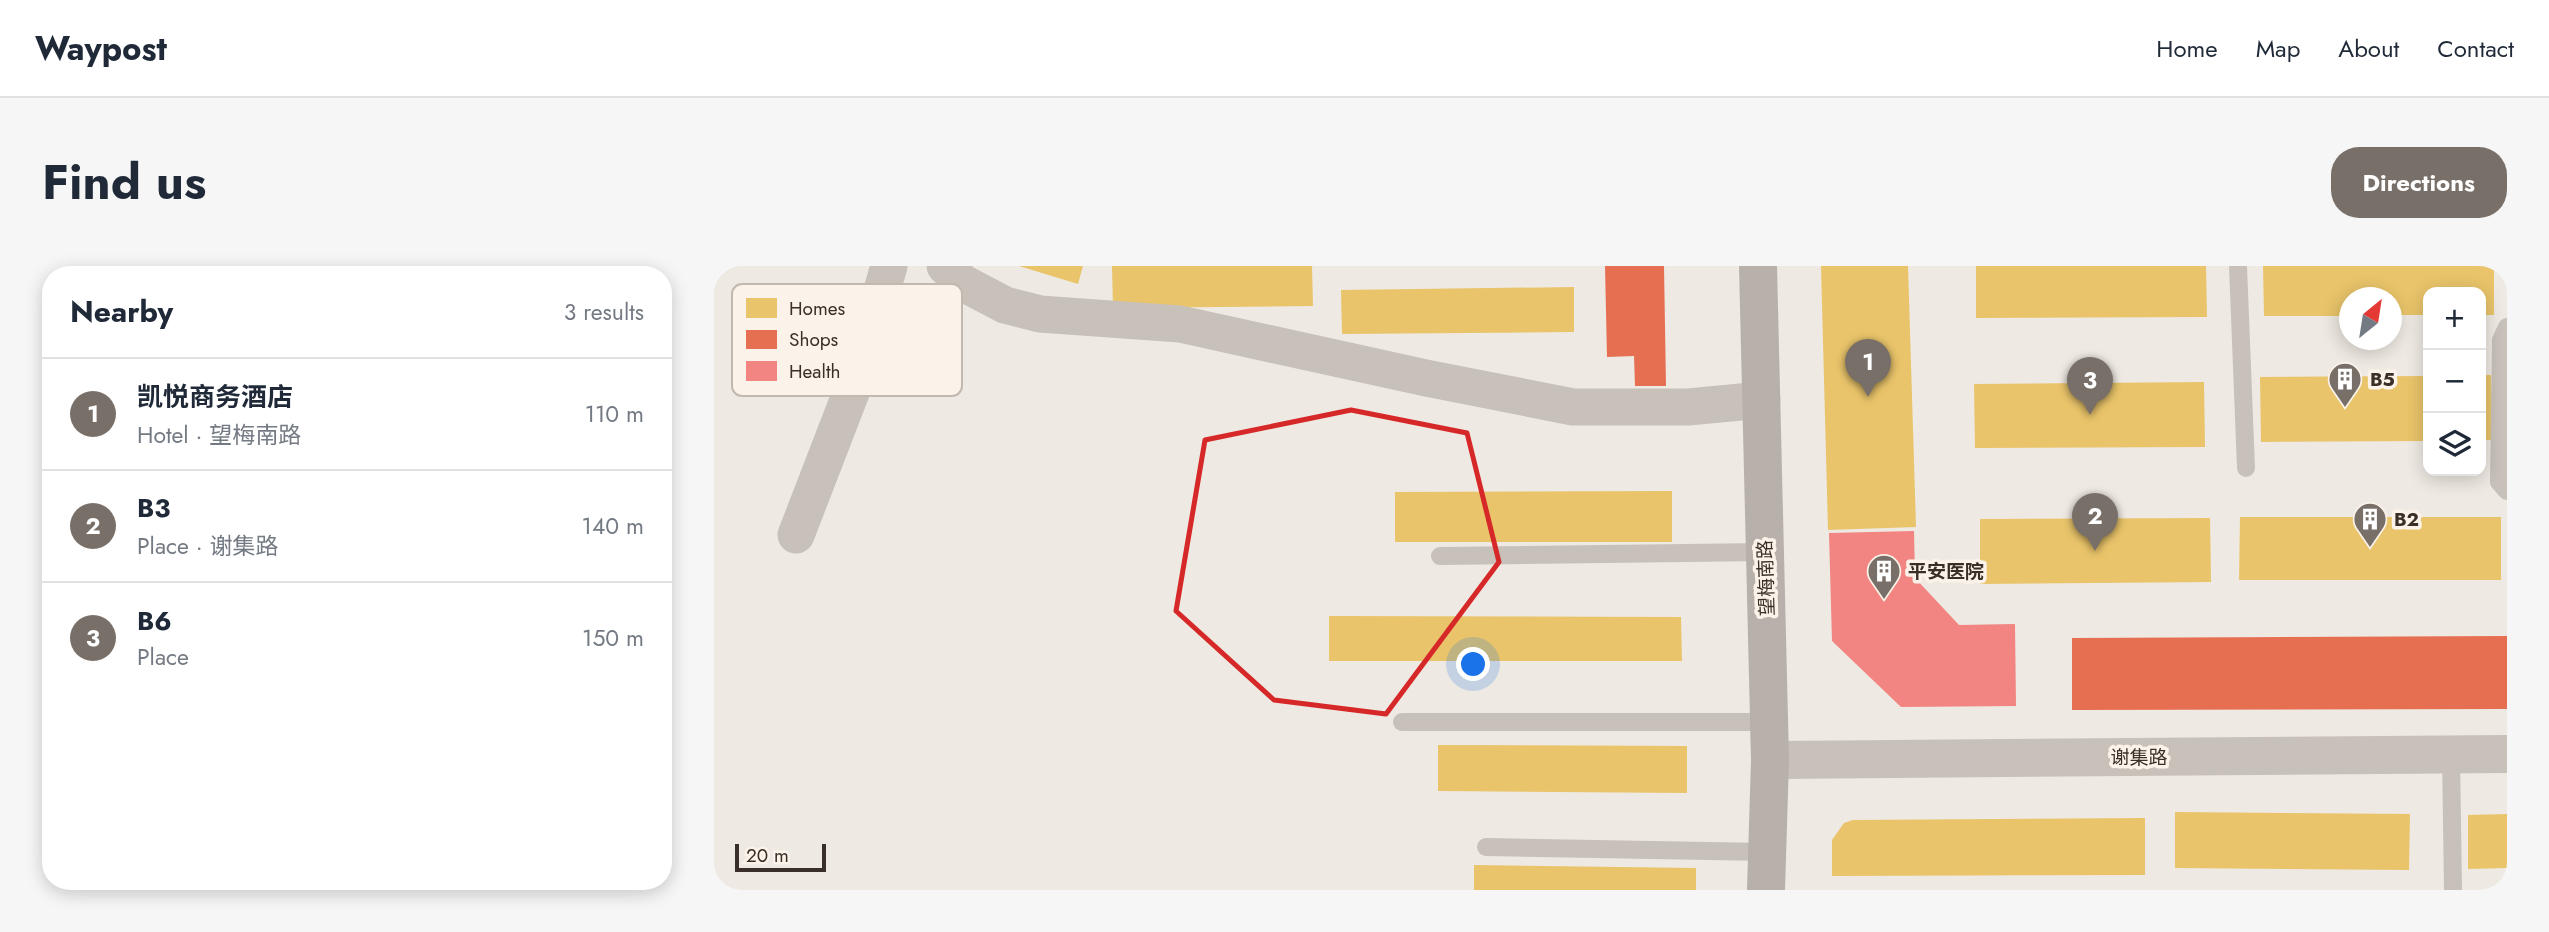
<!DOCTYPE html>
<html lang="en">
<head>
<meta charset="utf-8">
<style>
  :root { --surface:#fff; --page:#f6f6f7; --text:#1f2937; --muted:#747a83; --line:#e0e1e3; --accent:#786f69 }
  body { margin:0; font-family:Jost,"Noto Sans SC",sans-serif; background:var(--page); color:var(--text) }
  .controls { position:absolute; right:21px; top:21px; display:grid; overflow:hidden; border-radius:14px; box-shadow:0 4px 18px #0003 }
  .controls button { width:63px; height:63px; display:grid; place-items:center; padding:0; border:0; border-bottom:2px solid var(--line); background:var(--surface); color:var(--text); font:35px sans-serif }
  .compass { position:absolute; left:1625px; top:21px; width:63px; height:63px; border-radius:50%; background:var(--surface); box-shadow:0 4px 18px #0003; rotate:30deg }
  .scale { position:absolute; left:21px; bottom:18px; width:91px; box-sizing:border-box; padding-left:7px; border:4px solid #392e28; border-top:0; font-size:19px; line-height:24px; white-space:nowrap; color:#392e28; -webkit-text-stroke:5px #fbf3e9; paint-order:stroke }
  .you { position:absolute; left:760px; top:399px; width:24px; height:24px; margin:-18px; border:5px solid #fff; border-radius:50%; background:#1a73e8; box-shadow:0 0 0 10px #1a73e833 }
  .badge { display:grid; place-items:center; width:46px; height:46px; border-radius:50%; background:var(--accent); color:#fff; font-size:23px; font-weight:700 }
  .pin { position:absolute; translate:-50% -58px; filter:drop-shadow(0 2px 4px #0008) }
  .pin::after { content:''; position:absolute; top:37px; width:24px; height:21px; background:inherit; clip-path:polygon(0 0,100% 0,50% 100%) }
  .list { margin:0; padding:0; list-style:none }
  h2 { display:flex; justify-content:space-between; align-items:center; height:91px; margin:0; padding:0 28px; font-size:30px }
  h2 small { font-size:23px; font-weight:400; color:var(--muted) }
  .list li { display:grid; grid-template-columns:46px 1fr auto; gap:21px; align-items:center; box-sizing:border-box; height:112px; padding:0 28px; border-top:2px solid var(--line) }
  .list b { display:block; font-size:26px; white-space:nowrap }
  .list p { margin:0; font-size:23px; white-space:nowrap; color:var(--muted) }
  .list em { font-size:23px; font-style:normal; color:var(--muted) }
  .icon { flex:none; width:38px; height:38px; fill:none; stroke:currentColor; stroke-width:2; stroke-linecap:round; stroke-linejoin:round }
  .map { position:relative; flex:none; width:1793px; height:624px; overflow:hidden; border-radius:28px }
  header { display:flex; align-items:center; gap:42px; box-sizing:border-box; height:98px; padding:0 35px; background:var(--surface); border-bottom:2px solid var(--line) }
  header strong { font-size:33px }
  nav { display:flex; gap:38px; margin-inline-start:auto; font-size:24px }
  .intro { display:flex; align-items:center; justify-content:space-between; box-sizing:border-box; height:168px; padding:0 42px }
  h1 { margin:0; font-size:49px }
  .button { padding:18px 32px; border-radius:28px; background:var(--accent); color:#fff; font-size:24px; font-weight:700 }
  main { display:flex; gap:42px; padding:0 42px }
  aside { flex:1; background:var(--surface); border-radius:28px; box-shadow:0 4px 18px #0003 }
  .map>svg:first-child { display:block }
  .homes { fill:#e9c46a }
  .shops { fill:#e76f51 }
  .health { fill:#f28482 }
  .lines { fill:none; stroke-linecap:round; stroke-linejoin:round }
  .service { stroke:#c8c1ba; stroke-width:18 }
  .minor { stroke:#c8c1ba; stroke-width:37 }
  .tertiary { stroke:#c8c1ba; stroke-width:38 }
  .secondary { stroke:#b8b1ab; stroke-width:38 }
  .marked { fill:none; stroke:#d62828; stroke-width:5; stroke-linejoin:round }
  .labels { text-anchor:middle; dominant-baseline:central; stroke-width:7; stroke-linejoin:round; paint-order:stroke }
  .poi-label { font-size:19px; font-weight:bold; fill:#392e28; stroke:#fbf3e9; text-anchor:start }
  .street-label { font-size:19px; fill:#392e28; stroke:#fbf3e9 }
  .key { fill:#fbf3e9; stroke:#c1b8af; stroke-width:2 }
  .key-label { font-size:19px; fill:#392e28 }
</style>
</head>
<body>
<header>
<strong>Waypost</strong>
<nav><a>Home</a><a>Map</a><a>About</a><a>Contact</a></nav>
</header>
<div class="intro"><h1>Find us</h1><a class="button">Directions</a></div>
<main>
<aside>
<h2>Nearby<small>3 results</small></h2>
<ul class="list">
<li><span class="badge">1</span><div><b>凯悦商务酒店</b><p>Hotel · 望梅南路</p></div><em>110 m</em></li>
<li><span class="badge">2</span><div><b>B3</b><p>Place · 谢集路</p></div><em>140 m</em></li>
<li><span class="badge">3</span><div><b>B6</b><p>Place</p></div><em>150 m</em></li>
</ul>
</aside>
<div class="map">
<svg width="1793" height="624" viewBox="0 0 1793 624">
  <rect width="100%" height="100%" fill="#eee9e2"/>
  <!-- homes -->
  <g class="homes">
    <polygon points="305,0 369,0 364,18"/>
    <polygon points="398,0 598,0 599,40 399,42"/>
    <polygon points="1107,0 1194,0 1202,261 1114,264"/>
    <polygon points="1262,0 1492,0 1493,51 1262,52"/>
    <polygon points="1549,0 1780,0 1780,49 1767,49 1767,26 1714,26 1714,49 1678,49 1678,32 1636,32 1636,50 1550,50"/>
    <polygon points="860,21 860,66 628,68 627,24"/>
    <polygon points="1767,109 1777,109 1778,174 1767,174"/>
    <polygon points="1714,110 1714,175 1547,176 1546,111"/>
    <polygon points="1490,116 1491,181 1261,182 1260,118"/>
    <polygon points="958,225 958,276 681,276 681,226"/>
    <polygon points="1526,251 1787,251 1787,314 1525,314"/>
    <polygon points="1496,252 1497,316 1266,318 1266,253"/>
    <polygon points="615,350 967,351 968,395 615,395"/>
    <polygon points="724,479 973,480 973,527 724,525"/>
    <polygon points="1461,546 1696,548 1695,604 1461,602"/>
    <polygon points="1793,548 1793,602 1754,603 1754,549"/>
    <polygon points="1431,552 1431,609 1118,610 1118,574 1130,557 1139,554"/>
    <polygon points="760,599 982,602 982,624 760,624"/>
  </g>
  <!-- shops -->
  <g class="shops">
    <polygon points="891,0 950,0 952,120 921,120 920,90 893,91"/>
    <polygon points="1793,370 1793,443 1358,444 1358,372"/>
  </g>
  <!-- health -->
  <polygon class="health" points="1200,265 1201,312 1245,359 1301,358 1302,440 1187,441 1118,375 1115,267"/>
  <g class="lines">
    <!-- service -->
    <g class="service">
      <polyline points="1524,0 1532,202"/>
      <polyline points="1793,61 1787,74 1785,216 1793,225"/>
      <polyline points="726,290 1051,286"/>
      <polyline points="688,456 1056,456"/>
      <polyline points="1737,489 1739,624"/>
      <polyline points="772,581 1053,586"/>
    </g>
    <!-- minor -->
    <g class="minor">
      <polyline points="231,0 249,17 291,39 326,48 466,58 712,112 859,141 974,141 1048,134"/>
      <polyline points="82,269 143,111 175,0"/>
    </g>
    <!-- tertiary -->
    <polyline class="tertiary" points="1056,494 1793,488"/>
    <!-- secondary -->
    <polyline class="secondary" points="1044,0 1056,494 1052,624"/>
  </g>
  <!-- marked area -->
  <path class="marked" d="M637,144L753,167L785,296L672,448L560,434L462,345L491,174Z"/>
  <!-- icons -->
  <defs>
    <symbol id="building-pin" viewBox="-11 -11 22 30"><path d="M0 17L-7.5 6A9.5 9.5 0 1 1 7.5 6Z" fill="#786f69" stroke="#fbf3e9"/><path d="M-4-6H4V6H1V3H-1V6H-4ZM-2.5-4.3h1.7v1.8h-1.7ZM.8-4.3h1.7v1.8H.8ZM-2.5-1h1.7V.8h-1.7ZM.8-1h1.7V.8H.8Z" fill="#fff"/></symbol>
  </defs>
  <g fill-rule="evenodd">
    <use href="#building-pin" x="1612" y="94" width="38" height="52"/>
    <use href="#building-pin" x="1637" y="234" width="38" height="52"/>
    <use href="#building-pin" x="1151" y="286" width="38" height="52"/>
  </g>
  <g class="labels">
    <!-- poi labels -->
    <g class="poi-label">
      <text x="1656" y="113">B5</text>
      <text x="1680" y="253">B2</text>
      <text x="1194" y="305">平安医院</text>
    </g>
    <!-- street labels -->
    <g class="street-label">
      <text transform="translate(1052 312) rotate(-92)">望梅南路</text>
      <text x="1425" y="491">谢集路</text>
    </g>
  </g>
  <!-- legend -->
  <rect x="18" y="18" width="230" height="112" rx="10" class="key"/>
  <rect x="32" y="32" width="31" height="20" fill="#e9c46a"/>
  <rect x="32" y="64" width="31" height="19" fill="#e76f51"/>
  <rect x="32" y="95" width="31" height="20" fill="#f28482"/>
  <g class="key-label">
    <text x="75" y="49">Homes</text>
    <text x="75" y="80">Shops</text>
    <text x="75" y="112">Health</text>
  </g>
</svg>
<div class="controls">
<button>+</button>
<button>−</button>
<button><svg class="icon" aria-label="layers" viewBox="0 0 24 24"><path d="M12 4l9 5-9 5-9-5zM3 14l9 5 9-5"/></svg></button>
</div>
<svg class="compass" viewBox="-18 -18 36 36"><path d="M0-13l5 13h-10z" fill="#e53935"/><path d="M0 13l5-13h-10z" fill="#747a83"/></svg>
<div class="scale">20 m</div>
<div class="you"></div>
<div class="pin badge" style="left:1154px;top:131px">1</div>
<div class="pin badge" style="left:1381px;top:285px">2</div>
<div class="pin badge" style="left:1376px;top:149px">3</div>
</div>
</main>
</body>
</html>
